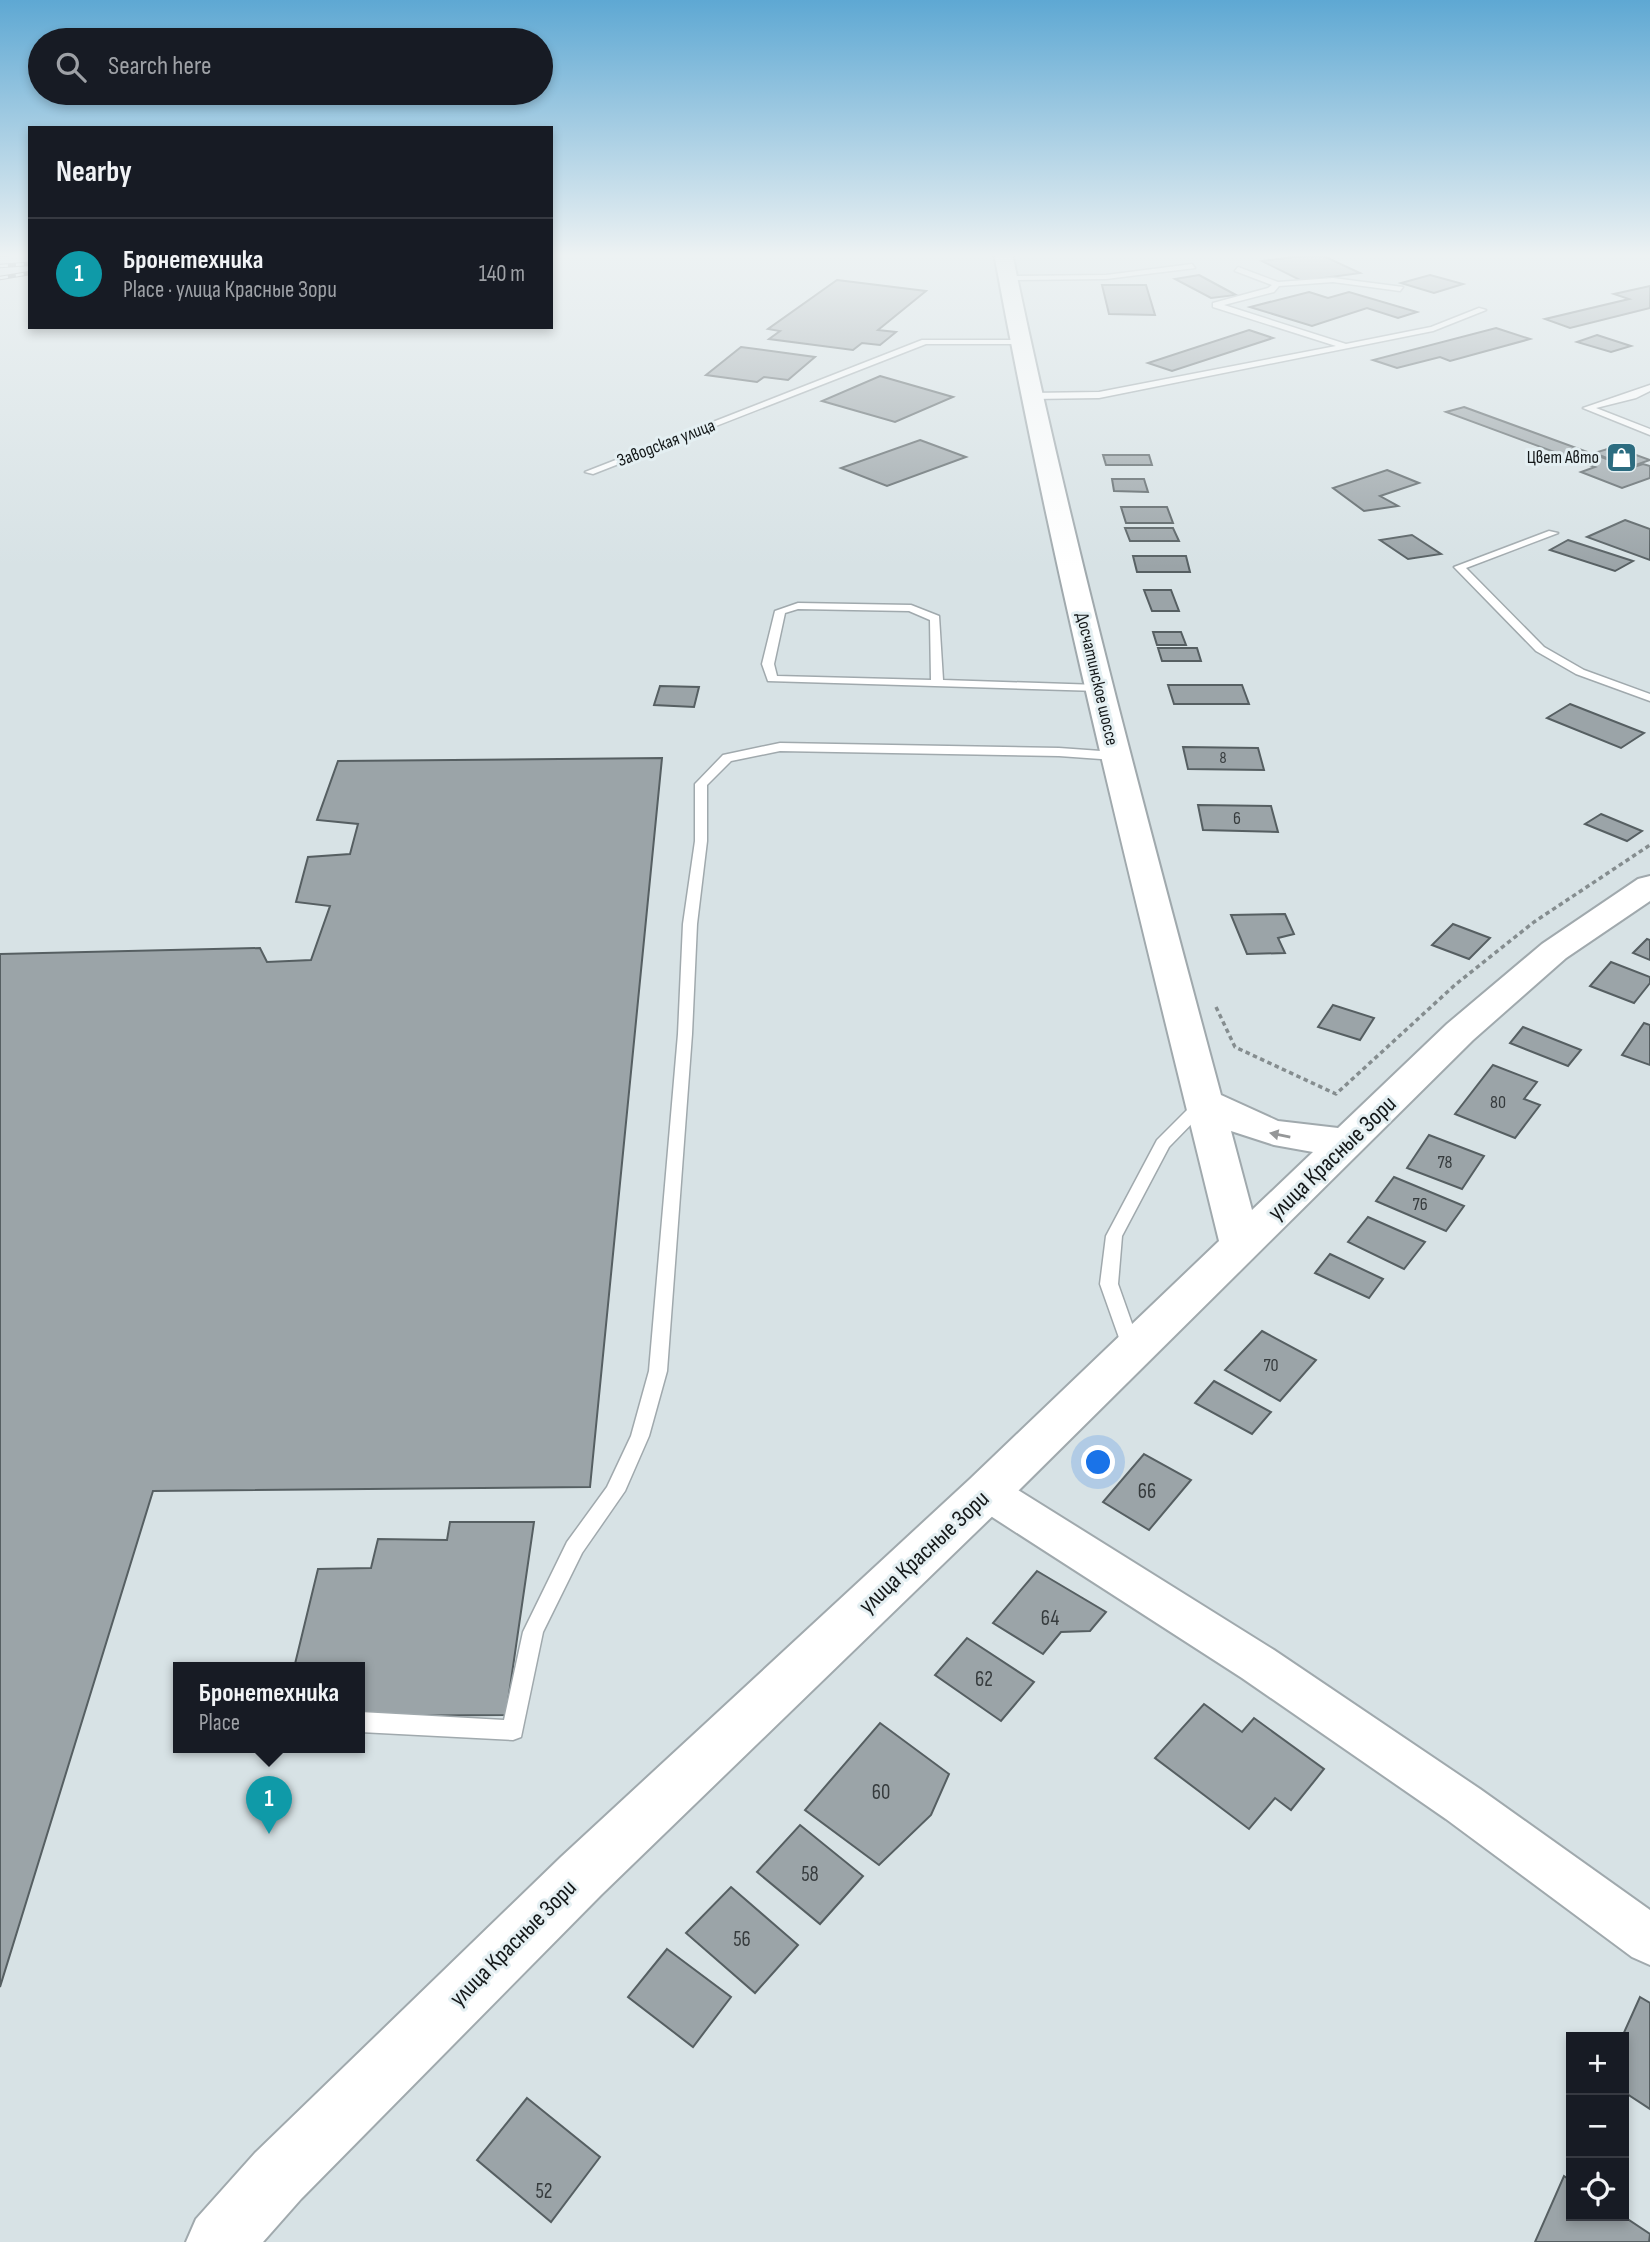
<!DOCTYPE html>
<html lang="en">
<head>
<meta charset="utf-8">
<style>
  :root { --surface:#171b24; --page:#20242c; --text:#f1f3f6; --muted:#9ea1a6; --line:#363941; --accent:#98b6c1 }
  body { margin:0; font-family:"Sofia Sans Condensed",sans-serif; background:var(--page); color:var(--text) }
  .controls { position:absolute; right:21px; bottom:21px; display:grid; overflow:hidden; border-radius:0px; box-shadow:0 4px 10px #0003 }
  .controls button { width:63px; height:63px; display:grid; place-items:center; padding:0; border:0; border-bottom:2px solid var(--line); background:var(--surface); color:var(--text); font:35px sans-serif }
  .you { position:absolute; left:1099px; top:1463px; width:24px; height:24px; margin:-18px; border:5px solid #fff; border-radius:50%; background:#1a73e8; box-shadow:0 0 0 10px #1a73e833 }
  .badge { display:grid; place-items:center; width:46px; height:46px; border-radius:50%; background:var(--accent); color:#fff; font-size:23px; font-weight:700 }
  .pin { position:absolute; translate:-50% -58px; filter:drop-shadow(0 2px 4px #0008) }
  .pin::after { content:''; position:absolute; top:37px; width:24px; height:21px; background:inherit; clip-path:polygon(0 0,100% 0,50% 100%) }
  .popup { position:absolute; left:173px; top:1662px; width:192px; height:91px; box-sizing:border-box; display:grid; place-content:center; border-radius:0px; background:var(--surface); filter:drop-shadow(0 2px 5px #0005); font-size:23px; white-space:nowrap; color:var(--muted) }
  .popup b { font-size:26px; color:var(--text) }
  .popup::after { content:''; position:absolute; left:50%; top:100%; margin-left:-14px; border:14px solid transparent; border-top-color:var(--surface) }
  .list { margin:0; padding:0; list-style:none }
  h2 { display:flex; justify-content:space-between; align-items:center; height:91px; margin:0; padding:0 28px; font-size:30px }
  h2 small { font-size:23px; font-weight:400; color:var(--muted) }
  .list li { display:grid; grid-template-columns:46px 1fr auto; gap:21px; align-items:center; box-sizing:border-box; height:112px; padding:0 28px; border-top:2px solid var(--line) }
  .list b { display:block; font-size:26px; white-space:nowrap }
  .list p { margin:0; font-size:23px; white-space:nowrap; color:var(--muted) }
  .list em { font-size:23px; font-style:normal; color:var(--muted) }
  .icon { flex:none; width:38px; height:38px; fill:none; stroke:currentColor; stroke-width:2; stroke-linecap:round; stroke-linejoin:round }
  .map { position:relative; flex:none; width:1650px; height:2242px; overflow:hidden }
  .search { position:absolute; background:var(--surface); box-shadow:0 4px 10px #0003; left:28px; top:28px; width:525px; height:77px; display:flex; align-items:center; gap:18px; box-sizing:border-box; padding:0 24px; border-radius:38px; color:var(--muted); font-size:26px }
  .panel { position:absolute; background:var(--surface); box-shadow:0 4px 10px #0003; left:28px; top:126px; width:525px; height:203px; border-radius:0px }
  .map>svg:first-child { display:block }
  .building { fill:#9ba4a8; stroke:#565f62; stroke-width:2 }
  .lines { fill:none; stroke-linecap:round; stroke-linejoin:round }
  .lane-casing { stroke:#a0a9ad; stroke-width:3 }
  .street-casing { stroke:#a0a9ad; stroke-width:4 }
  .secondary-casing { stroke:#a0a9ad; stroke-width:4 }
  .path { stroke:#858d8f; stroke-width:3.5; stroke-dasharray:4.5 3.5; stroke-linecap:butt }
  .lane { fill:#fff; fill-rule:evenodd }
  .street { fill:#fff; fill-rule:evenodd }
  .secondary { fill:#fff; fill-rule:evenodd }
  .rail-casing { stroke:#585e60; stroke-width:4.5 }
  .rail { stroke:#e4eff2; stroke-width:2.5; stroke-dasharray:8; stroke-linecap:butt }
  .oneway { fill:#959798 }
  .labels { text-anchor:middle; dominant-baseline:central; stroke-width:6; stroke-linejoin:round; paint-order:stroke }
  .far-number-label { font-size:16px; fill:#363b3d }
  .far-street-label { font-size:18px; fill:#141819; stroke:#e4eff2 }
  .far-poi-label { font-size:18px; fill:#141819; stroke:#e4eff2; text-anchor:end }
  .number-label { font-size:18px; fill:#363b3d }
  .near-number-label { font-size:21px; fill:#363b3d }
  .near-street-label { font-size:24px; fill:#141819; stroke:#e4eff2 }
</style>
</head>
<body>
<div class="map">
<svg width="1650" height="2242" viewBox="0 0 1650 2242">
  <rect width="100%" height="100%" fill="#d7e2e5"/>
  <!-- building -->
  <g class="building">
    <polygon points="1319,254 1360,273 1302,281 1262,261"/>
    <polygon points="1199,275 1236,295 1211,298 1175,279"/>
    <polygon points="1430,275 1463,284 1434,293 1401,283"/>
    <polygon points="837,280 926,291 878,330 896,332 880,345 862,343 853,350 769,339 780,331 768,329"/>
    <polygon points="1102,285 1146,285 1155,315 1109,314"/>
    <polygon points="1650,286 1650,308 1570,328 1545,319 1629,299 1614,294"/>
    <polygon points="1309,292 1328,298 1349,292 1417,312 1398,318 1367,308 1312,326 1250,307"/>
    <polygon points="1496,328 1530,339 1450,361 1440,357 1397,368 1373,360"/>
    <polygon points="1249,330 1273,338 1172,371 1148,363"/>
    <polygon points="1597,335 1631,346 1611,352 1577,342"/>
    <polygon points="741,347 815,357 788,380 764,377 757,382 706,375"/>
    <polygon points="880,376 953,397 895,422 822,401"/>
    <polygon points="1464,407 1631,468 1643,464 1650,466 1650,478 1622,488 1581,472 1595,467 1446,412"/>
    <polygon points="920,440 966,457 887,486 841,468"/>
    <polygon points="1614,447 1650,460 1630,467 1594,453"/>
    <polygon points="1103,455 1149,455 1152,465 1106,465"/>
    <polygon points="1387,470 1419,483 1380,496 1398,506 1364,511 1333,488"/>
    <polygon points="1112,479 1144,479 1148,492 1114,491"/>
    <polygon points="1121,507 1167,507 1173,523 1126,523"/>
    <polygon points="1625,520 1650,529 1650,560 1587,537"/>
    <polygon points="1125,528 1173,528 1179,541 1130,541"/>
    <polygon points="1412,535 1441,554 1408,559 1380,540"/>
    <polygon points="1568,540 1633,561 1615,571 1550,550"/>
    <polygon points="1133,556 1186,556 1190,572 1137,572"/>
    <polygon points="1144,590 1171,590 1179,611 1152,611"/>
    <polygon points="1153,632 1181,632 1186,645 1157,645"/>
    <polygon points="1158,648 1197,648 1201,661 1162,661"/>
    <polygon points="1168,685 1242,685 1249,704 1174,704"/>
    <polygon points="660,686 699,687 694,707 654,705"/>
    <polygon points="1570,704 1644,733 1621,748 1547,718"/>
    <polygon points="1183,747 1258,748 1264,770 1188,769"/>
    <polygon points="662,758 590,1487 153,1491 0,1987 0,954 260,948 267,962 311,960 330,906 296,902 308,857 350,854 358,824 317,820 338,761"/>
    <polygon points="1198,805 1271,806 1278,832 1203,830"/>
    <polygon points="1601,814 1642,831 1627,841 1585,824"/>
    <polygon points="1285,914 1294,934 1278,938 1285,953 1247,954 1231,915"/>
    <polygon points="1453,924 1490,938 1469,959 1432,945"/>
    <polygon points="1647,939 1650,940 1650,960 1633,953"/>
    <polygon points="1611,962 1650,977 1650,983 1634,1003 1590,986"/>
    <polygon points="1333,1005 1374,1018 1360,1040 1318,1027"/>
    <polygon points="1644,1023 1650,1025 1650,1065 1622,1055"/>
    <polygon points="1523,1027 1581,1050 1568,1066 1510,1043"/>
    <polygon points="1493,1065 1537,1082 1524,1099 1540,1105 1515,1138 1455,1114"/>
    <polygon points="1429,1135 1484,1156 1462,1189 1407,1168"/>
    <polygon points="1394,1177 1464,1206 1446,1231 1376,1201"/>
    <polygon points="1368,1217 1425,1242 1404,1269 1348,1242"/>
    <polygon points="1330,1254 1383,1279 1369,1298 1315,1273"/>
    <polygon points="1262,1331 1316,1360 1280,1401 1225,1370"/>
    <polygon points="1214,1381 1271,1412 1252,1434 1195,1403"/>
    <polygon points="1144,1454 1191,1480 1149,1530 1103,1502"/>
    <polygon points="450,1522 534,1522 506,1715 360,1716 360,1668 294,1668 318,1569 371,1568 378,1539 447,1540"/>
    <polygon points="1037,1571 1106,1612 1090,1631 1061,1632 1043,1654 993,1623"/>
    <polygon points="967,1638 1034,1682 1001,1721 935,1675"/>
    <polygon points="1204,1704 1242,1732 1254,1718 1324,1769 1291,1810 1275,1798 1249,1829 1155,1758"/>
    <polygon points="880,1723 949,1774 931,1815 879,1865 805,1810"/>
    <polygon points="800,1825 863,1876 820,1924 757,1872"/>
    <polygon points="731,1887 798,1945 755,1993 686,1933"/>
    <polygon points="667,1949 731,1997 693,2047 628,1997"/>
    <polygon points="1640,1997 1650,2003 1650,2109 1624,2092 1622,2037"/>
    <polygon points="527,2098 600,2157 551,2222 477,2160"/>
    <polygon points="1564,2176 1571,2181 1571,2216 1623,2216 1650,2234 1649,2242 1535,2242"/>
  </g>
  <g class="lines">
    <defs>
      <g id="lane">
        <polygon points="0,253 20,253 0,256"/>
        <polygon points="1192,264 1195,268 1106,279 1010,280 1006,278 1010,276 1106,275"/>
        <polygon points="1238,267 1278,282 1333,278 1403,287 1400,291 1333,282 1279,286 1274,292 1224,305 1346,344 1431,327 1479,308 1486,310 1433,331 1099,398 1031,399 1027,396 1031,393 1099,392 1336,346 1213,307 1213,303 1268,288 1272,285 1235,271"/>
        <polygon points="922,340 1022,340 1026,342 1022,344 926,344 593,474 585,472"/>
        <polygon points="1650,385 1650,391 1636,398 1596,408 1650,429 1650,435 1583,408"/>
        <polygon points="1549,531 1558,533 1466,568 1544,647 1584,670 1650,694 1650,701 1576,674 1536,651 1454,567"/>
        <path d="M798,603L911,605L939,616L943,680L1099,685L1105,688L1099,691L768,681L762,664L775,611ZM798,609L909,611L930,620L931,680L777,676L774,664L785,613Z"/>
        <polygon points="780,743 1059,748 1115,752 1121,756 1115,760 1059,756 780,751 731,761 707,785 707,841 697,924 692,1034 667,1371 649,1436 625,1491 582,1553 543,1632 521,1737 513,1740 360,1732 360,1712 504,1720 523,1632 567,1542 607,1487 631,1436 649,1371 678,1034 683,924 695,841 695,784 723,755"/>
        <polygon points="1203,1099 1211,1104 1169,1147 1122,1236 1118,1284 1141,1349 1138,1354 1126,1354 1123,1349 1100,1284 1106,1236 1157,1140 1197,1100"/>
      </g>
      <polygon id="street" points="987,1476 1002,1480 1274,1650 1480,1789 1650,1910 1650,1965 1632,1957 1446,1819 1242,1678 972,1504 966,1492 972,1480"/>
      <path id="secondary" d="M994,253H1012C1071,537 1146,816 1221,1095L1278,1121L1338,1128L1447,1024L1542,944L1638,879L1650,876V901L1566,958L1473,1040L1004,1505L601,1895L301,2199L263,2242H186L196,2219L255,2153L561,1857L970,1479L1219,1241C1139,913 1055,586 994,253ZM1231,1131L1274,1145L1313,1152L1252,1210Z"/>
    </defs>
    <!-- lane casing -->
    <use href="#lane" class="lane-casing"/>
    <!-- street casing -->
    <use href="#street" class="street-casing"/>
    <!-- secondary casing -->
    <use href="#secondary" class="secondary-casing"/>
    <!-- path -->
    <polyline class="path" points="1216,1007 1235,1047 1336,1094 1456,984 1534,922 1650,845"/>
    <!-- lane -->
    <use href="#lane" class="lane"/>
    <!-- street -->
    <use href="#street" class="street"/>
    <!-- secondary -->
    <use href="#secondary" class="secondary"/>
    <defs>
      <g id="rail">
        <polyline points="0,266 28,264"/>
        <polyline points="0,278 30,273"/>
      </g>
    </defs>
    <!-- rail casing -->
    <use href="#rail" class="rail-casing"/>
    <!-- rail -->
    <use href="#rail" class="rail"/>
  </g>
  <!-- one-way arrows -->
  <defs><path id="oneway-solid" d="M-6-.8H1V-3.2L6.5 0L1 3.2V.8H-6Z" transform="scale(1.75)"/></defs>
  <use class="oneway" href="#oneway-solid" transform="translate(1280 1135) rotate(-169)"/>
  <!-- sky -->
  <linearGradient id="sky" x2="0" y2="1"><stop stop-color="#5ea8d3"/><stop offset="0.45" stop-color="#edf2f3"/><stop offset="1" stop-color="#edf2f3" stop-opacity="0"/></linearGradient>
  <rect width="1650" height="567" fill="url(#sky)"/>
  <!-- icons -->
  <defs>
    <symbol id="shop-square" viewBox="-11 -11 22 22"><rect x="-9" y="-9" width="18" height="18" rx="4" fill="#2c6c80" stroke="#e4eff2"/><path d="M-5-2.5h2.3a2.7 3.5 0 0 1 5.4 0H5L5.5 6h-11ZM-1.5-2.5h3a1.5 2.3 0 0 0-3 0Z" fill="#fff"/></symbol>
  </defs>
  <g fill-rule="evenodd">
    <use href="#shop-square" x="1604" y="440" width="35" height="35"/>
  </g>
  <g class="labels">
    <!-- far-number labels -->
    <g class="far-number-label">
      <text x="1223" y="758">8</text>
    </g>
    <!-- far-street labels -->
    <g class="far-street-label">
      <text transform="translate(666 443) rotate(-21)">Заводская улица</text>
      <text transform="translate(1097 679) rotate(77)">Досчатинское шоссе</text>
    </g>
    <!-- far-poi labels -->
    <g class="far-poi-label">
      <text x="1599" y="457">Цвет Авто</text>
    </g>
    <!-- number labels -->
    <g class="number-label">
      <text x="1237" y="818">6</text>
      <text x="1498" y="1102">80</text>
      <text x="1445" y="1162">78</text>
      <text x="1420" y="1204">76</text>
      <text x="1271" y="1365">70</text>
    </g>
    <!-- near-number labels -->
    <g class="near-number-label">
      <text x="1147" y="1491">66</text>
      <text x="1050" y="1618">64</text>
      <text x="984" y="1679">62</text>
      <text x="881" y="1792">60</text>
      <text x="810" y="1874">58</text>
      <text x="742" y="1939">56</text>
      <text x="544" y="2191">52</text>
    </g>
    <!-- near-street labels -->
    <g class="near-street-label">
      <text transform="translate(1332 1158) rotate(-44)">улица Красные Зори</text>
      <text transform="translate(924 1552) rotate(-43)">улица Красные Зори</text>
      <text transform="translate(513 1943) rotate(-45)">улица Красные Зори</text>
    </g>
  </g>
</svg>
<div class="controls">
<button>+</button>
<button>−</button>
<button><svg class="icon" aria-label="locate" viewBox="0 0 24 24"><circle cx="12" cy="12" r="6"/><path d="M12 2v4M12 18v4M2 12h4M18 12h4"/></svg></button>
</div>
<div class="you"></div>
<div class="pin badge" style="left:269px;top:1834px;background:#0f9aa8">1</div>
<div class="popup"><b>Бронетехника</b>Place</div>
<div class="search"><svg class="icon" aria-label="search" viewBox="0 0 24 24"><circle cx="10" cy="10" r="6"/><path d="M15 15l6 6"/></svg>Search here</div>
<section class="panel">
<h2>Nearby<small></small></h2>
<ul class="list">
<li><span class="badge" style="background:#0f9aa8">1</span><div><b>Бронетехника</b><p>Place · улица Красные Зори</p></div><em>140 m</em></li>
</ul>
</section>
</div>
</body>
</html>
